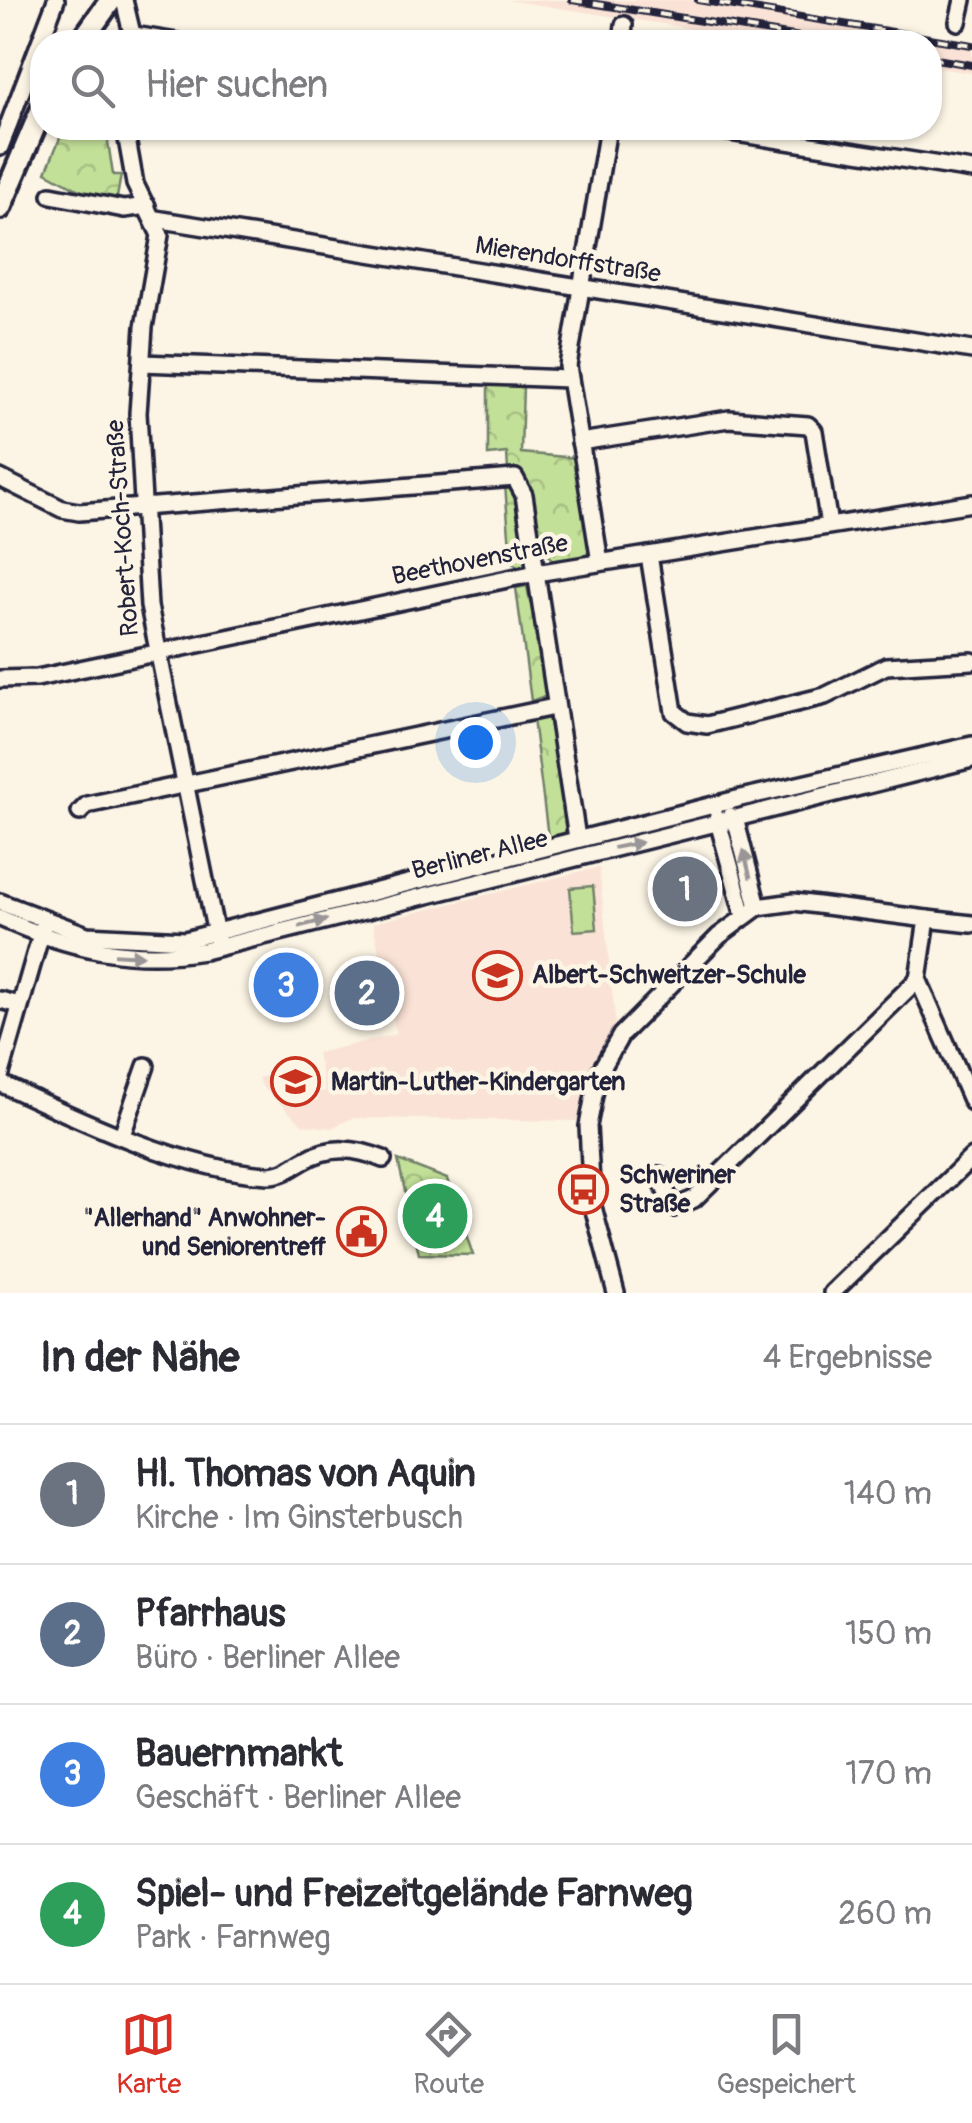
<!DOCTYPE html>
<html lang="de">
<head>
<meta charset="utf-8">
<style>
  :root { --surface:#fff; --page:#f2f2f3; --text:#2b2b33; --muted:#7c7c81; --line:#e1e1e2; --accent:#d93025 }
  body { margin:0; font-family:Pangolin,sans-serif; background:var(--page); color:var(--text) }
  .you { position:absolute; left:475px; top:742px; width:35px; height:35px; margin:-25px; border:8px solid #fff; border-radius:50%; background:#1a73e8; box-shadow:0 0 0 15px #1a73e833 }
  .badge { display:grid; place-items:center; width:65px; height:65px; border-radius:50%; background:var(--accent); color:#fff; font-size:32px; font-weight:700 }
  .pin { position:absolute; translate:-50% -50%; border:5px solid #fff; box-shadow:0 2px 10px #0006 }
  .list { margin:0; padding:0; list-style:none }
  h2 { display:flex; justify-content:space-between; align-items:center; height:130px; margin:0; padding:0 40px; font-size:42px }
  h2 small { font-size:32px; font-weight:400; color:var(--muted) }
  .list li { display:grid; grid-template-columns:65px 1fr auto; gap:30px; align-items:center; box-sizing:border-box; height:140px; padding:0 40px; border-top:2px solid var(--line) }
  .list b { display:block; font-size:38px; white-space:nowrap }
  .list p { margin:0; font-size:32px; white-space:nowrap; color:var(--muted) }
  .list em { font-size:32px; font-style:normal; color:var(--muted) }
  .icon { flex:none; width:55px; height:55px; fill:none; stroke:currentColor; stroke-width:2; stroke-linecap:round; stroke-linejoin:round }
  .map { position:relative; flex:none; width:972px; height:1293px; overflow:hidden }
  .search { position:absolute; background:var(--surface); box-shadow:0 2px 8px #0004; left:30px; right:30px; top:30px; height:110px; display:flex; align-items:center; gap:25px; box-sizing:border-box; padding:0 35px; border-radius:40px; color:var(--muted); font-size:38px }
  .sheet { height:690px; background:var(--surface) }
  nav { display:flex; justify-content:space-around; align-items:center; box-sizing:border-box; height:140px; border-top:2px solid var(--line); background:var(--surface); font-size:28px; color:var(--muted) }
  nav a { display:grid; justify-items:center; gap:5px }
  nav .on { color:var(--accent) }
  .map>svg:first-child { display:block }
  .built { fill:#fae3d6 }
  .grass { fill:#c3e098; stroke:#72816a; stroke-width:2.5 }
  .forest { fill:url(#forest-crowns); stroke:#72816a; stroke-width:2.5 }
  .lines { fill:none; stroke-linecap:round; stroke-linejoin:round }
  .minor-casing { stroke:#22223b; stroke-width:22 }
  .major-casing { stroke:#22223b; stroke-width:28 }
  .minor { stroke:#fcf5e5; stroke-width:15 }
  .major { stroke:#fcf5e5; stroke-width:20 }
  .rail-casing { stroke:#22223b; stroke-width:8 }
  .rail { stroke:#fcf5e5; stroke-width:4; stroke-dasharray:11; stroke-linecap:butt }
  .oneway { fill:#9a9698 }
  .labels { text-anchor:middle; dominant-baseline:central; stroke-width:9; stroke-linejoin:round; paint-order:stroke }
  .street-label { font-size:25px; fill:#22223b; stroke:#fcf5e5 }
  .poi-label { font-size:25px; font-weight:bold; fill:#22223b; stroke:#fcf5e5; text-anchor:start }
</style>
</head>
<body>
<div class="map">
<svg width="972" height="1293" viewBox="0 0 972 1293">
  <defs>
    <pattern id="forest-crowns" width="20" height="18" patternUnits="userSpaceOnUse" patternTransform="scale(2.5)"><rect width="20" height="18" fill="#c3e098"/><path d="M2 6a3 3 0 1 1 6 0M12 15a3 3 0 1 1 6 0" fill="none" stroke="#a7c084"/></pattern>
  </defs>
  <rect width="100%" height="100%" fill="#fcf5e5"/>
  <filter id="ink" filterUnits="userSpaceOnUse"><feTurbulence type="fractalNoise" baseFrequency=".01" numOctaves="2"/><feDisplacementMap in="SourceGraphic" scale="20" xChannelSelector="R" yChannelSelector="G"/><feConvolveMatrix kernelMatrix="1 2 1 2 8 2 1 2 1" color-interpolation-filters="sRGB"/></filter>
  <g filter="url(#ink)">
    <!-- built -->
    <g class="built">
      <polygon points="507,0 722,0 972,42 972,73 930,67 930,42 776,42"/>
      <polygon points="599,867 616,1026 594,1063 580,1121 353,1118 331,1128 303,1125 263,1088 258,1078 267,1076 272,1092 290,1087 293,1097 300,1096 303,1102 318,1100 317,1093 325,1091 317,1053 396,1034 373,923"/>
    </g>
    <!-- grass -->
    <polygon class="grass" points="593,886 597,929 574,931 570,888"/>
    <!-- forest -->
    <g class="forest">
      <polygon points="64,128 106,128 113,175 121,175 116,203 96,199 46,172"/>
      <polygon points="488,383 523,385 521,453 576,458 591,548 585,557 555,561 539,548 530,566 519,568 511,561 504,472 508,471 507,453 488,455"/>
      <polygon points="527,586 548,690 545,696 531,701 516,588"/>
      <polygon points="548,717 569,824 564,833 548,837 533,719"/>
      <polygon points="398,1160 447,1179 473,1255 419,1254"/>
    </g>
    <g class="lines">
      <defs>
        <g id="minor">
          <polyline points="124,0 134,42"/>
          <polyline points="958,22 963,0"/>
          <polyline points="134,35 177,42"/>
          <polyline points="622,42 624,25"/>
          <polyline points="125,128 135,184 160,235 144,327 138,413 149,606 217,939"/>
          <polyline points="703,128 972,170"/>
          <polyline points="0,147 56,0"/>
          <polyline points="51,195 124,209 147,206"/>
          <polyline points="156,219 972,350"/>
          <polyline points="142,363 569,379"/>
          <polyline points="580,442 729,419 808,425 814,431 829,525"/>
          <polyline points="0,478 62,509 79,512 515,478 524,495 577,838"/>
          <polyline points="649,555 674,712 687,722 707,725 825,696 886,666 972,661"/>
          <polyline points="600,562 568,366 608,128"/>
          <polyline points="0,679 37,678 536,573 972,503"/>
          <polyline points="80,812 87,805 554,707"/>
          <polyline points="730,816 737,826 758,907"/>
          <polyline points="717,818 744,916"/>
          <polyline points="0,902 87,935 185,940 741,798 972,745"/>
          <path d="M0,918C68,948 129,963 204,951L972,759"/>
          <polyline points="927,919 972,924"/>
          <polyline points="0,1000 20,1005"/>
          <polyline points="0,1077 43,927"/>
          <path d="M0,1083C75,1118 186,1171 268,1175C283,1175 291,1168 303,1161C330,1145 356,1148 383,1159"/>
          <polyline points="122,1135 146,1066"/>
          <polyline points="659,1175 673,1208 694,1199 918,979"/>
          <polyline points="616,1293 592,1203 588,1126 598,1075 621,1035 719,936 758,907 794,902 927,919 918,979 972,1102"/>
          <polyline points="832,1293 972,1157"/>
        </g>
        <g id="major">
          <polyline points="81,42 111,0"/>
          <polyline points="0,208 42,109"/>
        </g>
      </defs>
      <!-- minor casing -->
      <use href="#minor" class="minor-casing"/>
      <!-- major casing -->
      <use href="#major" class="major-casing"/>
      <!-- minor -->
      <use href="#minor" class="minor"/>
      <!-- major -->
      <use href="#major" class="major"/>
      <defs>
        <g id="rail">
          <polyline points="572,0 831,42"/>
          <polyline points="698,0 972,45"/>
          <polyline points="930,58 972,65"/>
        </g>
      </defs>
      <!-- rail casing -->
      <use href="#rail" class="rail-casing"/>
      <!-- rail -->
      <use href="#rail" class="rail"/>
    </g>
    <!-- one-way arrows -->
    <defs><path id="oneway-solid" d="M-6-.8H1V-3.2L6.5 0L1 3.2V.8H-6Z" transform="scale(2.5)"/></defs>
    <g class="oneway">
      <use href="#oneway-solid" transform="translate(628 845) rotate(-11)"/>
      <use href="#oneway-solid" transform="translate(747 864) rotate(-104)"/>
      <use href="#oneway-solid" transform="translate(313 923) rotate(-14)"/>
      <use href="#oneway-solid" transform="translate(129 955) rotate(3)"/>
    </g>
  </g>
  <!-- icons -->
  <defs>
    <symbol id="school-ring" viewBox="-11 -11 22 22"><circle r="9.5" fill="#fcf5e5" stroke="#c8321e" stroke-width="1.5"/><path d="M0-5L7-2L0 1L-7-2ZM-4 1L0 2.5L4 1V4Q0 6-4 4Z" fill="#c8321e"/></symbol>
    <symbol id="bus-ring" viewBox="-11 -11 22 22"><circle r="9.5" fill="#fcf5e5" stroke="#c8321e" stroke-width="1.5"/><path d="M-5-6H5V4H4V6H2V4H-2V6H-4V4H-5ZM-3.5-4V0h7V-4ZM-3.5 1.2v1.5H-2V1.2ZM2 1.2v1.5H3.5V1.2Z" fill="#c8321e"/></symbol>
    <symbol id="civic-ring" viewBox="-11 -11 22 22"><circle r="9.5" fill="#fcf5e5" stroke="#c8321e" stroke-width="1.5"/><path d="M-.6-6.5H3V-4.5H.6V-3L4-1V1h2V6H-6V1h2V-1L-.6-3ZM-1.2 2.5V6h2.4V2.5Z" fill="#c8321e"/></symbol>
  </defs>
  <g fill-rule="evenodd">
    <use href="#school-ring" x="470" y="948" width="55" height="55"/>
    <use href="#school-ring" x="268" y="1054" width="55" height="55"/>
    <use href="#bus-ring" x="556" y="1162" width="55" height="55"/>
    <use href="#civic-ring" x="334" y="1204" width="55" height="55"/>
  </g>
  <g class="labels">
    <!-- street labels -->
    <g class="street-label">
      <text transform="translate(568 260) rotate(9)">Mierendorffstraße</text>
      <text transform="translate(123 528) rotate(-94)">Robert-Koch-Straße</text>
      <text transform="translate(480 560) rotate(-11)">Beethovenstraße</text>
      <text transform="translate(480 855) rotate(-14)">Berliner Allee</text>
    </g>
    <!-- poi labels -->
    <g class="poi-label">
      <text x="532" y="975">Albert-Schweitzer-Schule</text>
      <text x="331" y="1082">Martin-Luther-Kindergarten</text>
      <text x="619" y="1175">Schweriner<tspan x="619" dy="29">Straße</tspan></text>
      <text x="326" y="1218" text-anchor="end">"Allerhand" Anwohner-<tspan x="326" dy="29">und Seniorentreff</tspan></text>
    </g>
  </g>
</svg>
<div class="you"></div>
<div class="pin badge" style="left:685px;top:889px;background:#6b7280">1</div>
<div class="pin badge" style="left:367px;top:993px;background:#5c6f8a">2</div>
<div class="pin badge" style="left:286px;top:985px;background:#3f7fe0">3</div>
<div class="pin badge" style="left:435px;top:1216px;background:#2e9e5b">4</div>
<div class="search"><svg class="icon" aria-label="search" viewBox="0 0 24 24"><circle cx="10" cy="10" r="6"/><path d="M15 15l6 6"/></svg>Hier suchen</div>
</div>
<section class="sheet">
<h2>In der Nähe<small>4 Ergebnisse</small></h2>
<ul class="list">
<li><span class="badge" style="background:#6b7280">1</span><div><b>Hl. Thomas von Aquin</b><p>Kirche · Im Ginsterbusch</p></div><em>140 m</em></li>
<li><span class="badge" style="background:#5c6f8a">2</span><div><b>Pfarrhaus</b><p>Büro · Berliner Allee</p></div><em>150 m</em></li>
<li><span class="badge" style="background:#3f7fe0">3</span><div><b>Bauernmarkt</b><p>Geschäft · Berliner Allee</p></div><em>170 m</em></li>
<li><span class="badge" style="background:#2e9e5b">4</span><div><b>Spiel- und Freizeitgelände Farnweg</b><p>Park · Farnweg</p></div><em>260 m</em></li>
</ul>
</section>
<nav>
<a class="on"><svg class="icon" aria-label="map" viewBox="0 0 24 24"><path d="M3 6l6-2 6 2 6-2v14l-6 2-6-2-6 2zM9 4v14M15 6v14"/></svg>Karte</a>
<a><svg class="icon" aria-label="directions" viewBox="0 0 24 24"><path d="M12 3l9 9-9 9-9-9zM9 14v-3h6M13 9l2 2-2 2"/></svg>Route</a>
<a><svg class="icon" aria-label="saved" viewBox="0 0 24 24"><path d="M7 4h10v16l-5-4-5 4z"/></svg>Gespeichert</a>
</nav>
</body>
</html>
